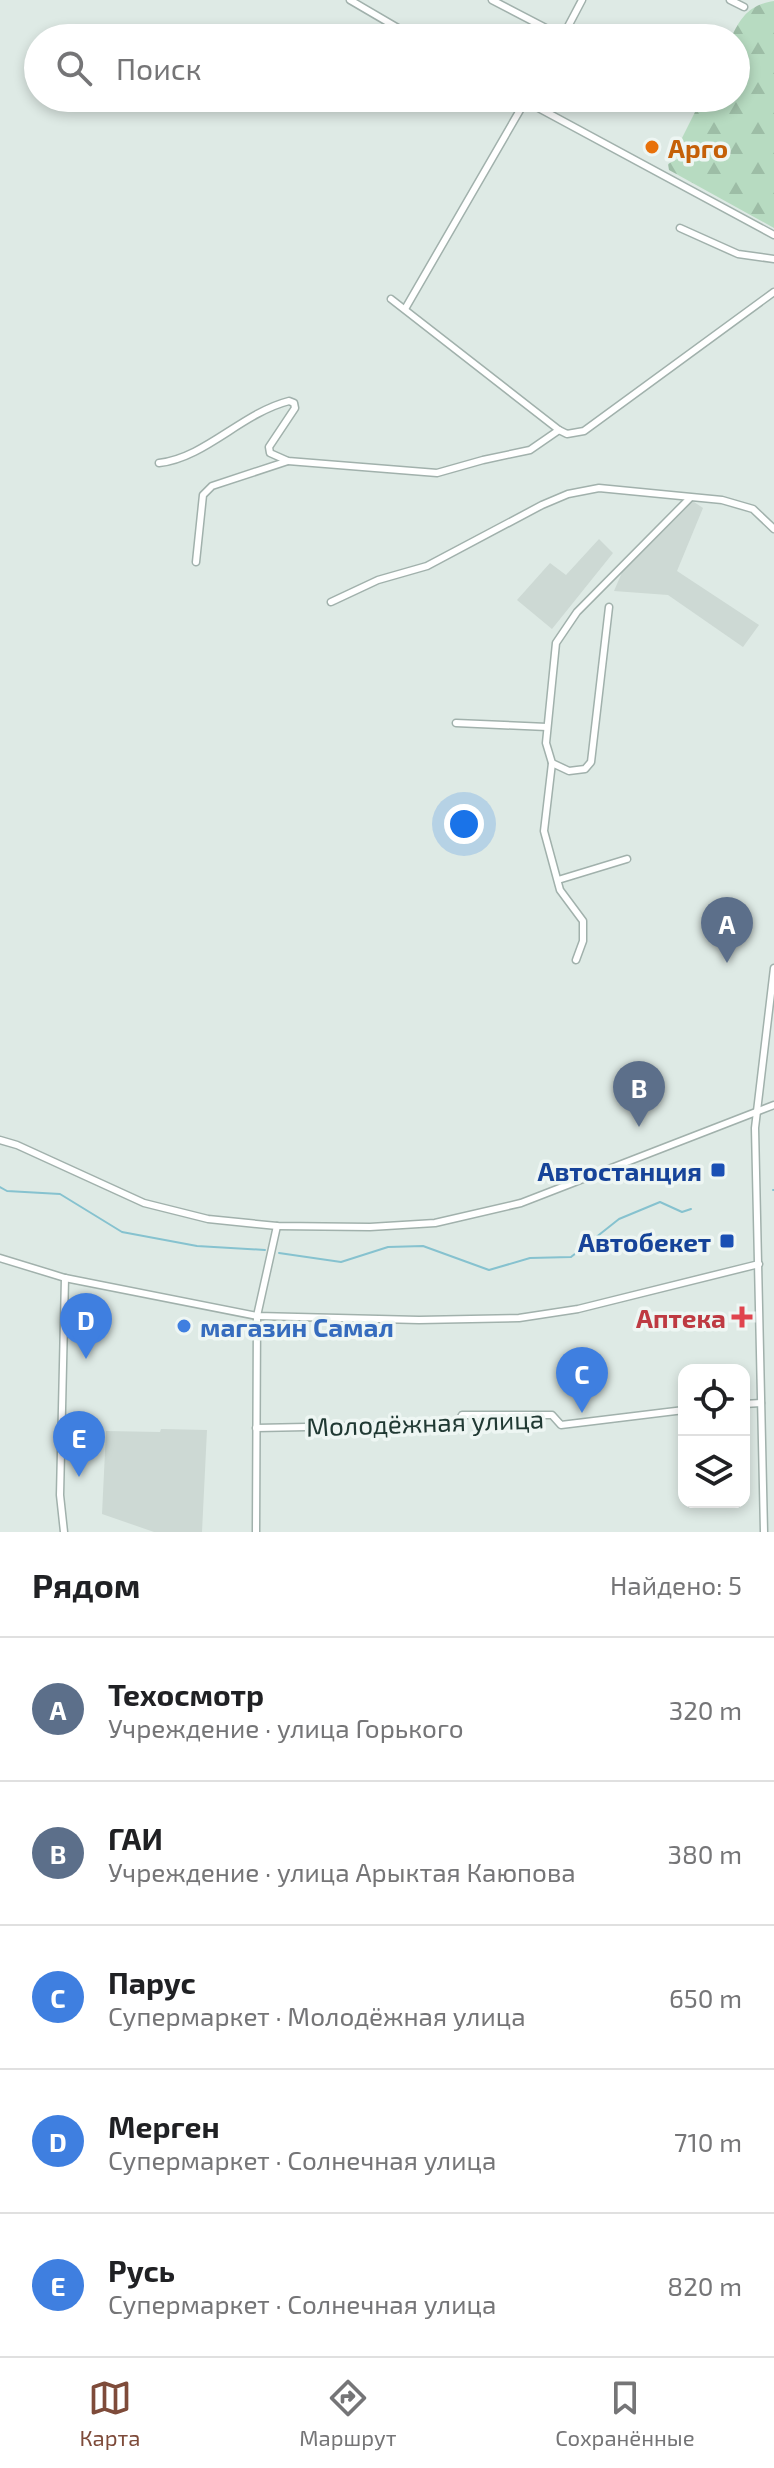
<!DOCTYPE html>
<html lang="ru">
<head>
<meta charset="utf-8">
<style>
  :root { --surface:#fff; --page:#f2f2f2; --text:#202124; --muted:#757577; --line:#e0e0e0; --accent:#7e4b3a }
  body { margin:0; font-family:"Exo 2",sans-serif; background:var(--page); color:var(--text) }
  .controls { position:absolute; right:24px; bottom:24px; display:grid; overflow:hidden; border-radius:16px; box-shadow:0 4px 12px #0003 }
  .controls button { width:72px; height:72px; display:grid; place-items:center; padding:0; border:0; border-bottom:2px solid var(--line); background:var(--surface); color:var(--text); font:40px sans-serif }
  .you { position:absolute; left:464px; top:824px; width:28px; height:28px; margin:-20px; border:6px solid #fff; border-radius:50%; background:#1a73e8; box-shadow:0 0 0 12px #1a73e833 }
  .badge { display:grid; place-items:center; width:52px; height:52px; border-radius:50%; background:var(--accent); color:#fff; font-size:26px; font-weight:700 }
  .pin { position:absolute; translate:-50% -66px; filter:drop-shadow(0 2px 4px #0008) }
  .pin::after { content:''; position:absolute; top:42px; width:28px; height:24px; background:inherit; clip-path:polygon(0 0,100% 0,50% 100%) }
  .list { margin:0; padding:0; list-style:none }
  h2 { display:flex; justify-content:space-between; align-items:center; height:104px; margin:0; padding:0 32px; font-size:34px }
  h2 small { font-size:26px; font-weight:400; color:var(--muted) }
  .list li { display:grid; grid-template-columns:52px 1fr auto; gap:24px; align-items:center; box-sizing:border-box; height:144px; padding:0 32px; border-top:2px solid var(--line) }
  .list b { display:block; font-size:30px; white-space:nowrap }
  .list p { margin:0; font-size:26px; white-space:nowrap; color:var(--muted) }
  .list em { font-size:26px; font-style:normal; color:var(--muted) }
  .icon { flex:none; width:44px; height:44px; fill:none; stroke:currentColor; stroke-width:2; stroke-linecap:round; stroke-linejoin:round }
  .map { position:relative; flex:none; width:774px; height:1532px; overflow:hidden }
  .search { position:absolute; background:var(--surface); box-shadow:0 4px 12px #0003; left:24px; right:24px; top:24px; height:88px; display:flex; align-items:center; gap:20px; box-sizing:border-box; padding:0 28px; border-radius:44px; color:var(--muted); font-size:30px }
  .sheet { height:824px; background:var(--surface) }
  nav { display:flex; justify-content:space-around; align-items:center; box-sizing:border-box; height:112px; border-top:2px solid var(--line); background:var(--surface); font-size:22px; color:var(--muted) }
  nav a { display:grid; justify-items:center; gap:4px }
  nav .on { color:var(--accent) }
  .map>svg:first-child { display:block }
  .built { fill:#cdd9d4 }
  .forest { fill:url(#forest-firs) }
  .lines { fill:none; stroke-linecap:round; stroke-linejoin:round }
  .stream { stroke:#86c2cf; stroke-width:2 }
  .minor-casing { stroke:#a1b1ac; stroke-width:9 }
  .minor { stroke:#fff; stroke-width:6 }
  .food-dot { fill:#e8710a; stroke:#eef6f3; stroke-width:3 }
  .transit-dot { fill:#1a4fb4; stroke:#eef6f3; stroke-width:3 }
  .health-dot { fill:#e0444e; stroke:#eef6f3; stroke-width:3 }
  .shop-dot { fill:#3f7fe0; stroke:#eef6f3; stroke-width:3 }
  .labels { text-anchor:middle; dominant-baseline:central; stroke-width:7; stroke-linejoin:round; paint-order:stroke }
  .food-label { font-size:26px; font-weight:bold; fill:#c56008; stroke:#eef6f3; text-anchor:start }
  .transit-label { font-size:26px; font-weight:bold; fill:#164399; stroke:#eef6f3; text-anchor:end }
  .health-label { font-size:26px; font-weight:bold; fill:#be3a42; stroke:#eef6f3; text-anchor:end }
  .shop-label { font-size:26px; font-weight:bold; fill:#366cbe; stroke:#eef6f3; text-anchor:start }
  .street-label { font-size:26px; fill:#203933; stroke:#eef6f3 }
</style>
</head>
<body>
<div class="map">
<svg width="774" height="1532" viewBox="0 0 774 1532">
  <defs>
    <pattern id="forest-firs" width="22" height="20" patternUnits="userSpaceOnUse" patternTransform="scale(2)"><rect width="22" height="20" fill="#b7dbc1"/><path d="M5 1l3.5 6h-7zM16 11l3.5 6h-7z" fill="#9dbda6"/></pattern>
  </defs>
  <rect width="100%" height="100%" fill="#deeae5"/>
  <!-- built -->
  <g class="built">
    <polygon points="691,500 703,508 677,571 759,625 743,647 668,595 614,591 623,570"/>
    <polygon points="599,539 613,553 552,629 517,600 550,563 566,575"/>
    <polygon points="161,1429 207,1430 202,1532 154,1532 102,1514 106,1431 160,1432"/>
  </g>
  <!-- forest -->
  <path class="forest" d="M774,1V228L669,170L668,164L679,158V144L702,98H736V38H731C741,17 749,5 774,1Z"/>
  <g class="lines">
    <!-- stream -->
    <g class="stream">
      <polyline points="0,1187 7,1191 60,1194 122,1232 197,1246 265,1250"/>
      <polyline points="773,1190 774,1190"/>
      <polyline points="279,1253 341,1262 388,1247 423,1246 489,1270 530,1258 571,1257 619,1219 660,1202 682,1212 691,1209"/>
    </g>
    <defs>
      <g id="minor">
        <polyline points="350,0 415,38"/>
        <polyline points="492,0 563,37"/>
        <polyline points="730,0 744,7"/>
        <polyline points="562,38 582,0"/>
        <polyline points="520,98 774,235"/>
        <polyline points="680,228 738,254 774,259"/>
        <polyline points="391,299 559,430"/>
        <polyline points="405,309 527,98"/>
        <path d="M159,463C205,458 242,413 289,401L294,403L295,408L269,447L270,453L288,461L437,473L483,460L530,450L559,430L567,434L584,431L774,292"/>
        <polyline points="196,562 203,495 212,486 288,461"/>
        <polyline points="331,602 378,580 427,566 542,505 568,494 599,488 722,500 753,509 774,529"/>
        <polyline points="609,607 591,762 585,769 569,771 552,763 546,743 556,643 577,612 690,498"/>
        <polyline points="456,723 547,727"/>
        <polyline points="552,763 544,831 560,890 583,921 583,941 576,960"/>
        <polyline points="558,880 627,859"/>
        <polyline points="0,1140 17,1145 144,1203 208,1219 277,1226 370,1227 435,1223 521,1203 774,1105"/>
        <polyline points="0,1258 65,1278 257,1316 419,1320 519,1318 578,1309 759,1264"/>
        <polyline points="744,1404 761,1403"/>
        <polyline points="256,1428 458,1424 462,1415 552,1415 561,1425 684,1410"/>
        <polyline points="64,1532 60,1495 65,1278"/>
        <polyline points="256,1532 257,1316 277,1226"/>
        <polyline points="764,1532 755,1128 774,968"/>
      </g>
    </defs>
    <!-- minor casing -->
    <use href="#minor" class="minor-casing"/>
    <!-- minor -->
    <use href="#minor" class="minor"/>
  </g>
  <!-- markers -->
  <circle class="food-dot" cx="652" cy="147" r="8"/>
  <g class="transit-dot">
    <rect x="710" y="1162" width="16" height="16" rx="4"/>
    <rect x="719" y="1233" width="16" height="16" rx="4"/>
  </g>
  <path class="health-dot" d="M738 1305h8v8h8v8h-8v8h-8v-8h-8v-8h8z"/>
  <circle class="shop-dot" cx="184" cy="1326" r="8"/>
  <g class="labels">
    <!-- food labels -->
    <g class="food-label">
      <text x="668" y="147">Арго</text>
    </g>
    <!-- transit labels -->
    <g class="transit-label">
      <text x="702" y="1170">Автостанция</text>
      <text x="711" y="1241">Автобекет</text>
    </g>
    <!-- health labels -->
    <g class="health-label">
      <text x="726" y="1317">Аптека</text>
    </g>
    <!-- shop labels -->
    <g class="shop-label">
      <text x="200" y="1326">магазин Самал</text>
    </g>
    <!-- street labels -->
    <g class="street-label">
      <text transform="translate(425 1422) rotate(-2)">Молодёжная улица</text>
    </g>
  </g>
</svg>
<div class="controls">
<button><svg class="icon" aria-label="locate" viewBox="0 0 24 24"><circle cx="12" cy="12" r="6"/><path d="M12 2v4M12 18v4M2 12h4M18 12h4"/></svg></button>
<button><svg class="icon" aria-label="layers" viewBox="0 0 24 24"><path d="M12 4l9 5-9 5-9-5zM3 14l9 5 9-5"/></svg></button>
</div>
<div class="you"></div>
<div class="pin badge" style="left:727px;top:963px;background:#5c6f8a">A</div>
<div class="pin badge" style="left:639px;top:1127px;background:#5c6f8a">B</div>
<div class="pin badge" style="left:582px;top:1413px;background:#3f7fe0">C</div>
<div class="pin badge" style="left:86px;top:1359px;background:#3f7fe0">D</div>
<div class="pin badge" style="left:79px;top:1477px;background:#3f7fe0">E</div>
<div class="search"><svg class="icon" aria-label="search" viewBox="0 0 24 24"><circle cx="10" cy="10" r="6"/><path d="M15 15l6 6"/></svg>Поиск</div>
</div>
<section class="sheet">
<h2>Рядом<small>Найдено: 5</small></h2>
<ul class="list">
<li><span class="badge" style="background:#5c6f8a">A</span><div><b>Техосмотр</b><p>Учреждение · улица Горького</p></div><em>320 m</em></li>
<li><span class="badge" style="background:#5c6f8a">B</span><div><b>ГАИ</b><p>Учреждение · улица Арыктая Каюпова</p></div><em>380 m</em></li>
<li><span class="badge" style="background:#3f7fe0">C</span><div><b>Парус</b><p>Супермаркет · Молодёжная улица</p></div><em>650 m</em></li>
<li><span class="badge" style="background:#3f7fe0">D</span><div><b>Мерген</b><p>Супермаркет · Солнечная улица</p></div><em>710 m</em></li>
<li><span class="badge" style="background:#3f7fe0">E</span><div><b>Русь</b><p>Супермаркет · Солнечная улица</p></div><em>820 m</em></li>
</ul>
</section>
<nav>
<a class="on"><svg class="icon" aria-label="map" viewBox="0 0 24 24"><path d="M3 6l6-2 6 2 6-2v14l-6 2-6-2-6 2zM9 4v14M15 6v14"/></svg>Карта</a>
<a><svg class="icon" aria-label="directions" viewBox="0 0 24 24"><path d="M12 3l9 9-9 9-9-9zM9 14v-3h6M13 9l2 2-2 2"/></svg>Маршрут</a>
<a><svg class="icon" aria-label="saved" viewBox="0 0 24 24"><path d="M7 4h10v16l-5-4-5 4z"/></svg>Сохранённые</a>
</nav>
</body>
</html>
